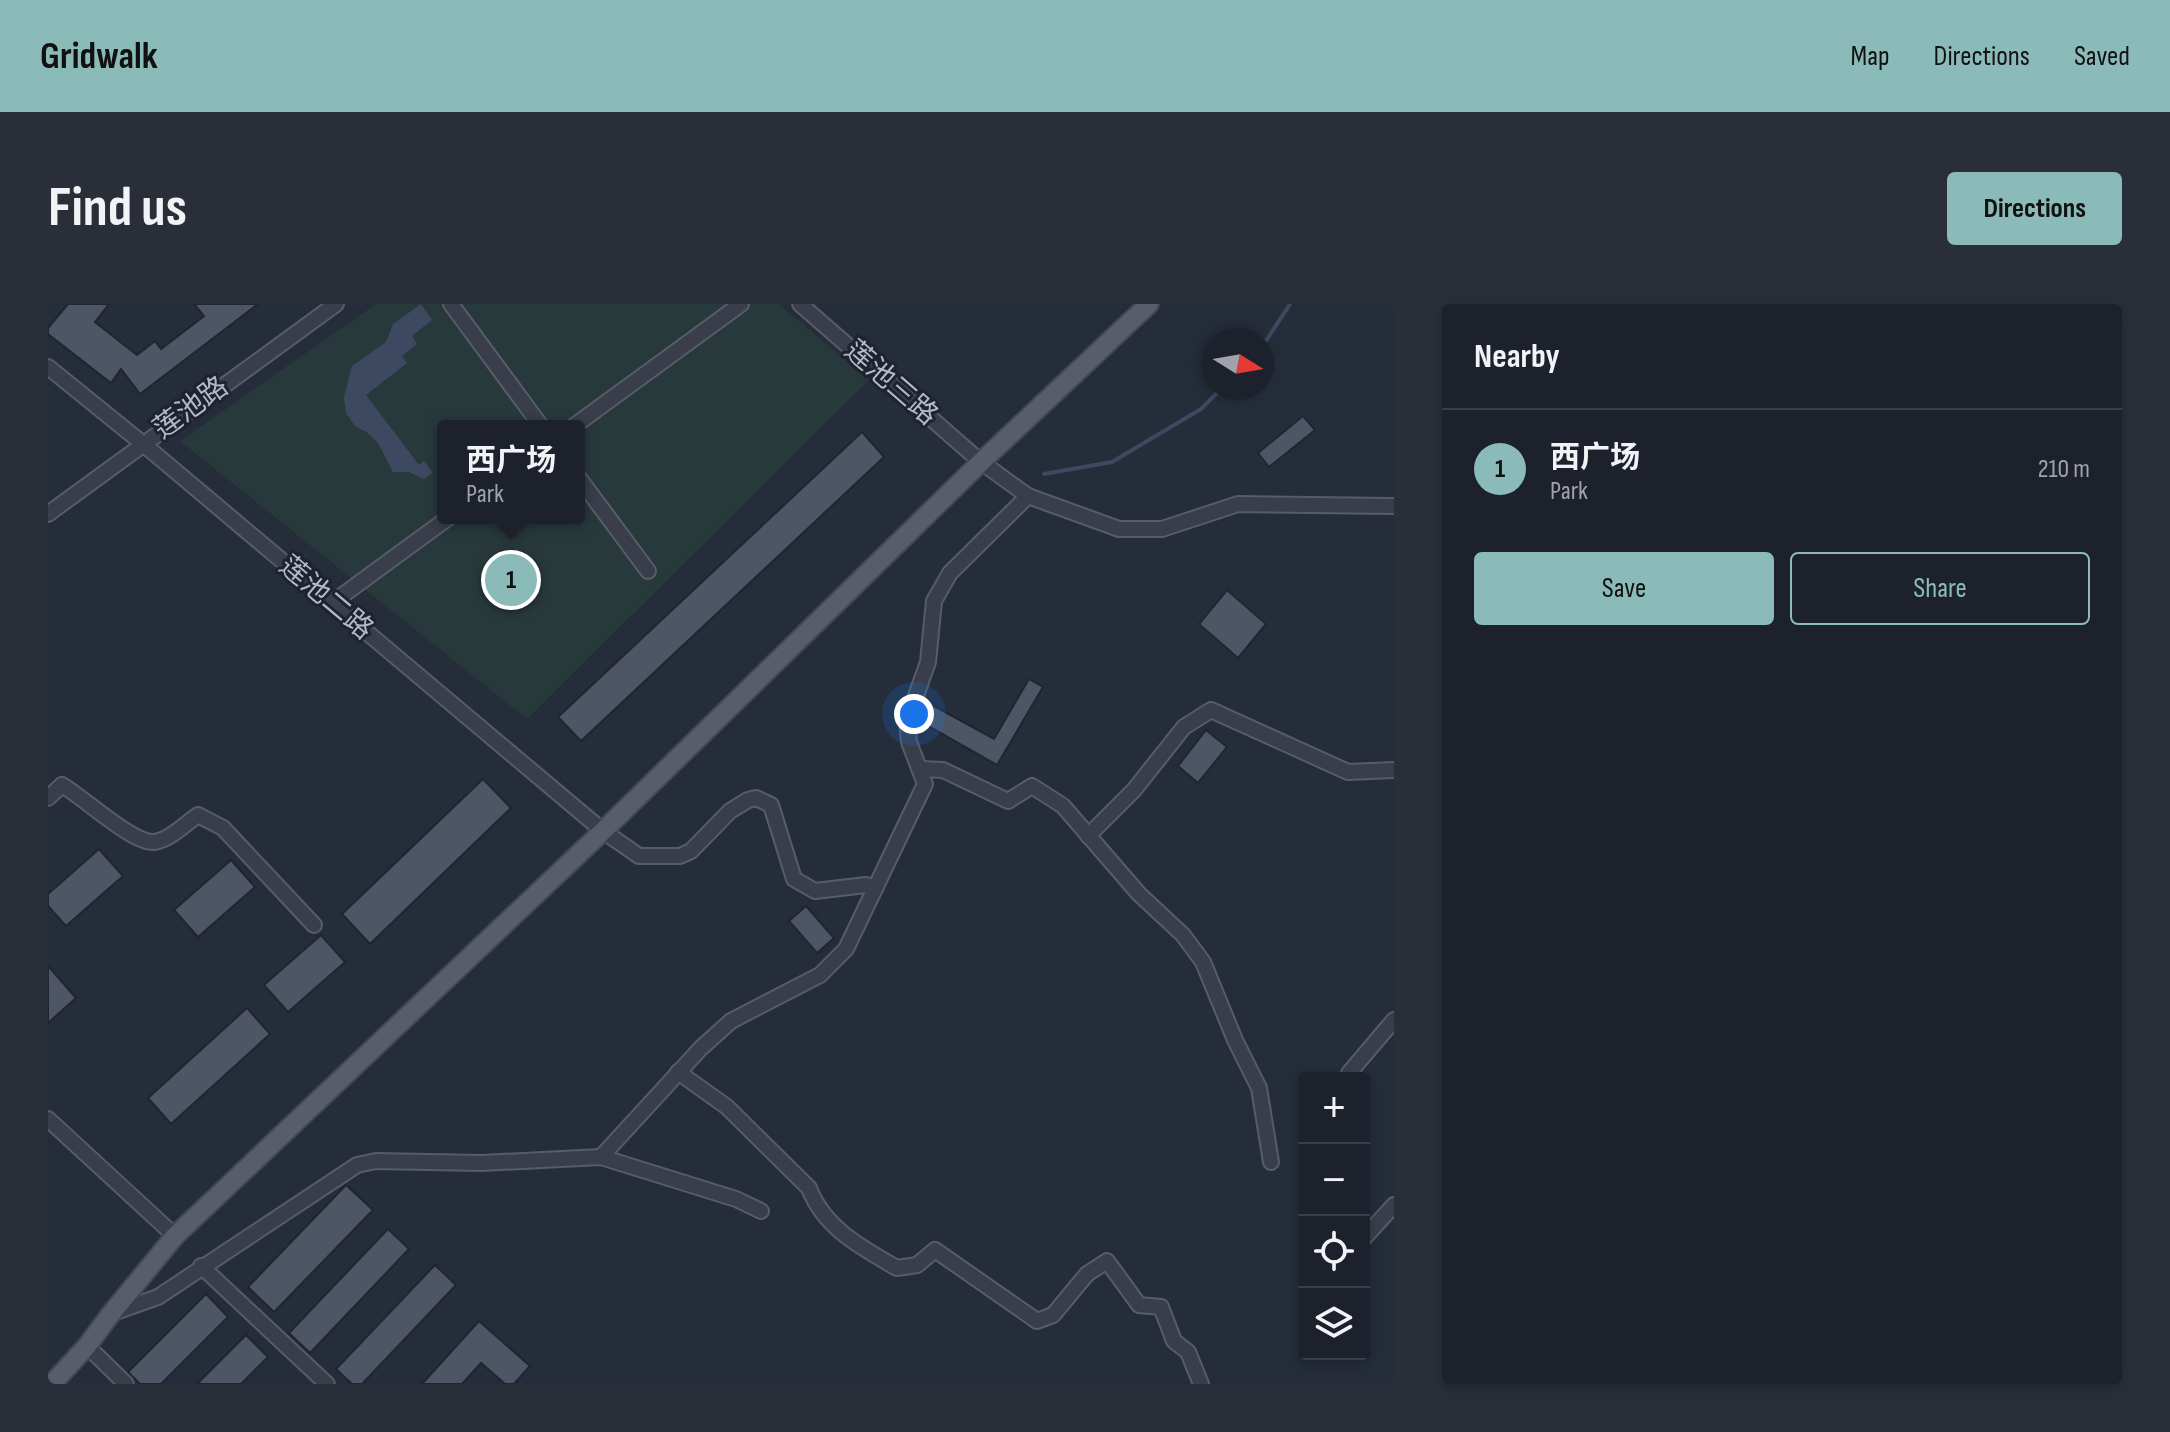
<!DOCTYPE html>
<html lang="en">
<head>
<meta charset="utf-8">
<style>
  :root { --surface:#1c212c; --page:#292e38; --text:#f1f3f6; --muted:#a0a3a9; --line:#3a3e48; --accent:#8bbbb9 }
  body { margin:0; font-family:"Sofia Sans Condensed","Noto Sans SC",sans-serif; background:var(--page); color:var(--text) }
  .controls { position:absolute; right:24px; bottom:24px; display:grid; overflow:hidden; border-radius:8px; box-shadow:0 4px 12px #0003 }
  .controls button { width:72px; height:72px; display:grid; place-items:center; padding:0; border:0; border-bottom:2px solid var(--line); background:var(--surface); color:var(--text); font:40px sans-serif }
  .compass { position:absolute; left:1154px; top:24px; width:72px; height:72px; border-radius:50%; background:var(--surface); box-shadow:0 4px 12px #0003; rotate:101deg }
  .you { position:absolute; left:866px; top:410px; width:28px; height:28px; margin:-20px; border:6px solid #fff; border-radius:50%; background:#1a73e8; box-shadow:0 0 0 12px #1a73e833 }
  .badge { display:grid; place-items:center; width:52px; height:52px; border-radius:50%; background:var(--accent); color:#111; font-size:26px; font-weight:700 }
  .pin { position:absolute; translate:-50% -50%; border:4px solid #fff; box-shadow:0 2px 8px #0006 }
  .popup { position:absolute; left:389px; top:116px; width:148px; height:104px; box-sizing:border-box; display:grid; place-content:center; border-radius:8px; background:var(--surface); filter:drop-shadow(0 2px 6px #0005); font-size:26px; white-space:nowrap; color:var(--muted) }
  .popup b { font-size:30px; color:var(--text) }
  .popup::after { content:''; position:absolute; left:50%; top:100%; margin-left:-16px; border:16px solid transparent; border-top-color:var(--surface) }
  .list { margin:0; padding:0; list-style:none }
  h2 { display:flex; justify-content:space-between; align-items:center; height:104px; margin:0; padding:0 32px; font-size:34px }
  h2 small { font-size:26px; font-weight:400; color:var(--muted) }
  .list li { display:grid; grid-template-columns:52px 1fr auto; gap:24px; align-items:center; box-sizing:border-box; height:120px; padding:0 32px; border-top:2px solid var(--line) }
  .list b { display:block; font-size:30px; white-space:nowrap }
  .list p { margin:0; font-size:26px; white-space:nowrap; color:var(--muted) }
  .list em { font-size:26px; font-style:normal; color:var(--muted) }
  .actions { display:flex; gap:16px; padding:24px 32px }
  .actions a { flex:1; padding:18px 0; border:2px solid var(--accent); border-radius:8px; text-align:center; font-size:28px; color:var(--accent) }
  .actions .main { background:var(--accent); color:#111 }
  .icon { flex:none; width:44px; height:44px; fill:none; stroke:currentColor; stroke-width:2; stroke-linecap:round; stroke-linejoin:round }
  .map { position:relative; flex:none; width:1346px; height:1080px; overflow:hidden; border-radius:8px }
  header { display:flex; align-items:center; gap:48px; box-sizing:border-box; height:112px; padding:0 40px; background:var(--accent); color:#111 }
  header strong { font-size:38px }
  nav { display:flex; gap:44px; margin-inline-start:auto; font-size:28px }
  .intro { display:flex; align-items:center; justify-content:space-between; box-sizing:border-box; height:192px; padding:0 48px }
  h1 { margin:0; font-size:56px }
  .button { padding:20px 36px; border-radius:8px; background:var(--accent); color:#111; font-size:28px; font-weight:700 }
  main { display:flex; gap:48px; padding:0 48px }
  aside { flex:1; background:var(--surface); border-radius:8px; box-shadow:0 4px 12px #0003 }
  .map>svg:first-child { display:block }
  .green { fill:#28393c; fill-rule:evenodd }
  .water { fill:#3d4961 }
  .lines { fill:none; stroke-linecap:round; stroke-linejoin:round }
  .stream { stroke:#3d4961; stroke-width:4 }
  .building { fill:#4e5665; stroke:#202531; stroke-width:2 }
  .minor-casing { stroke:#575c68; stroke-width:18 }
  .major-casing { stroke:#424753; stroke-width:22 }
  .minor { stroke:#393e4a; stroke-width:14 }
  .major { stroke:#575d6a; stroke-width:18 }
  .labels { text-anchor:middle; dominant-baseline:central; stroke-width:6; stroke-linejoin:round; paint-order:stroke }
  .street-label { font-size:28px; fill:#b4b9c6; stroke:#1e232f }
</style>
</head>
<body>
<header>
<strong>Gridwalk</strong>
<nav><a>Map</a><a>Directions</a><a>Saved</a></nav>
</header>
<div class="intro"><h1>Find us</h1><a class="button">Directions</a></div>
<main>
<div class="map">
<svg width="1346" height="1080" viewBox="0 0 1346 1080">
  <rect width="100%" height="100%" fill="#252c3a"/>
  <!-- green -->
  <path class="green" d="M328,0H731L821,76L479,415L132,137ZM395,122H531V214H395Z"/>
  <!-- water -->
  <polygon class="water" points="373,0 384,16 364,32 369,40 354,52 359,59 318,91 371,161 376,157 385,169 376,175 361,168 345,168 330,139 320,129 307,122 298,109 296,93 304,62 338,38 345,20"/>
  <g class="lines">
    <!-- stream -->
    <g class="stream">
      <polyline points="1214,43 1242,0"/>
      <polyline points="996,170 1064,158 1153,105 1174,84"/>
    </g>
  </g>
  <!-- building -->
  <g class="building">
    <polygon points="20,0 61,0 47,18 89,51 107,37 113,45 156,12 146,0 210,0 92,90 73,65 63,79 0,30 0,24"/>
    <polygon points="1255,112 1267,126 1221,163 1210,149"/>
    <polygon points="814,128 836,153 533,437 510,413"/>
    <polygon points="1179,286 1218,320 1190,354 1151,320"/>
    <polygon points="981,375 995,383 949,461 870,416 877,397 946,435"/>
    <polygon points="1158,426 1179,443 1150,479 1130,462"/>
    <polygon points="435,475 463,504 322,640 294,610"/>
    <polygon points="51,545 75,572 18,622 0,602 0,590"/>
    <polygon points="183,556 207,583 150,633 126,606"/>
    <polygon points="758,602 786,634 769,649 741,617"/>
    <polygon points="273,631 297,658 240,708 216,681"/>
    <polygon points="0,662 28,694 0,719"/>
    <polygon points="199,704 222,730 123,820 100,794"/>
    <polygon points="298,881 325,906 226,1008 200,983"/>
    <polygon points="340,925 361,945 262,1049 241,1029"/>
    <polygon points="387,961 408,981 314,1080 304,1080 288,1065"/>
    <polygon points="158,990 180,1013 113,1080 92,1080 80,1068"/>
    <polygon points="431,1017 482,1062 466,1080 457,1080 433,1059 414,1080 374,1080"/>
    <polygon points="198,1031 220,1053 193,1080 149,1080"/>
  </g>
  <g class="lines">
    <defs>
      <g id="minor">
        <polyline points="403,0 493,122"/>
        <polyline points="752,0 933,158 980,192 1071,225 1114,225 1190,200 1346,202"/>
        <polyline points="0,63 94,139 555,527 591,552 632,552 643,547 682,507 700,496 708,494 723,501 746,575 767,587 818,581 828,583"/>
        <polyline points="526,122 693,0"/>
        <polyline points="531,174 600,267"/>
        <polyline points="0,210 288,0"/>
        <polyline points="284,299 400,214"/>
        <polyline points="873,465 895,466 960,497 984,482 1015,502 1091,590 1135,631 1155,658 1187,736 1211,784 1223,858"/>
        <path d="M0,494L14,481C35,493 85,540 106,538C122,536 138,519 150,511L175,524L266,621"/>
        <polyline points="1040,532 1086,486 1136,423 1163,406 1300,468 1346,466"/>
        <path d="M630,768L679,803L761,884C776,924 814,944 849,964L869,961L887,946L989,1017L1005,1011L1039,970L1059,957L1091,1001L1113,1003L1126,1037L1140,1048L1153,1080"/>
        <polyline points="1301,769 1346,716"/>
        <polyline points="0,815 127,932"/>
        <polyline points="553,853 653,744 683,717 772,671 798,645 877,480 861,438 859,417 880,358 886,297 902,269 980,192"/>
        <polyline points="1316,934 1346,901"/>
        <polyline points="153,962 279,1080"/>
        <polyline points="62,1010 110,993 309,861 328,857 434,859 553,853 688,895 713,907"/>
        <polyline points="39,1042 78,1080"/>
      </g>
      <polyline id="major" points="4,1080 39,1042 62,1011 127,932 555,527 933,158 1101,0"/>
    </defs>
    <!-- minor casing -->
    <use href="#minor" class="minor-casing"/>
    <!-- major casing -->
    <use href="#major" class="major-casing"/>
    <!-- minor -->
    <use href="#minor" class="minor"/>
    <!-- major -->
    <use href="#major" class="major"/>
  </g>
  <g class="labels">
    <!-- street labels -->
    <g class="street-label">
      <text transform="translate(843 79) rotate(41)">莲池三路</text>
      <text transform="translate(143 104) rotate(-36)">莲池路</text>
      <text transform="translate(278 294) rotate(40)">莲池二路</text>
    </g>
  </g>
</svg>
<div class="controls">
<button>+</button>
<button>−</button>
<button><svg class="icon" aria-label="locate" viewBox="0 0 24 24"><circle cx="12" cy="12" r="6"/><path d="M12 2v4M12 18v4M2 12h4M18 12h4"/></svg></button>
<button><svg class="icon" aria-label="layers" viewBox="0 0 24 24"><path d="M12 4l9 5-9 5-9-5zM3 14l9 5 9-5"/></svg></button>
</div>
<svg class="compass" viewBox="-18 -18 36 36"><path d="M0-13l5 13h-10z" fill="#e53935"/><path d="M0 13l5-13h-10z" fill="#a0a3a9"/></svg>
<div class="you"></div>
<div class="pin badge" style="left:463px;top:276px">1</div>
<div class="popup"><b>西广场</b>Park</div>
</div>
<aside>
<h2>Nearby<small></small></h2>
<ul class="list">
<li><span class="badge">1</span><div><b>西广场</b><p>Park</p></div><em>210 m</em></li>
</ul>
<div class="actions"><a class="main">Save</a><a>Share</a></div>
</aside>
</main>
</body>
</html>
